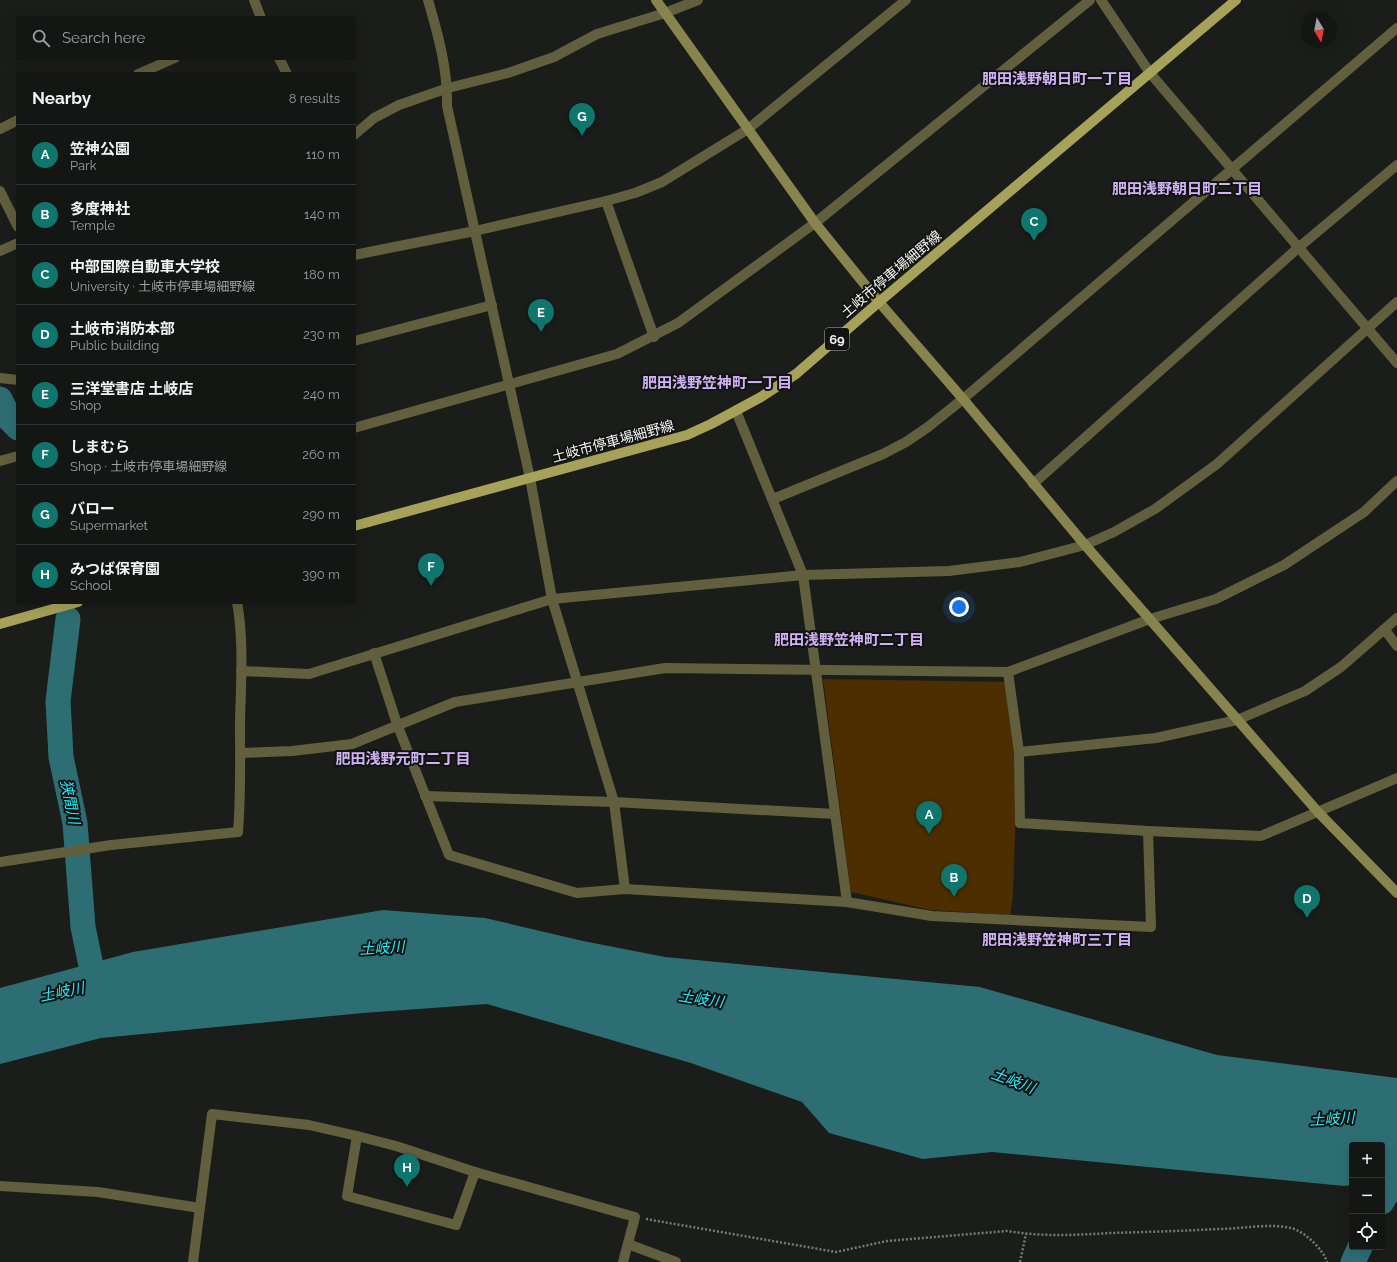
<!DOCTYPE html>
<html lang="en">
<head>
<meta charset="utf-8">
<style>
  :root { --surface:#141614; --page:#1d1f1d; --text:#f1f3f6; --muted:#9d9fa0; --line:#333534; --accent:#0f766e }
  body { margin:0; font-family:Raleway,"Noto Sans JP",sans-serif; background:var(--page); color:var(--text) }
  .controls { position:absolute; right:12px; bottom:12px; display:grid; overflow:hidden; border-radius:4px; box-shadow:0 4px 16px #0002 }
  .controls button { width:36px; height:36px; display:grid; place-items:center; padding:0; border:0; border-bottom:1px solid var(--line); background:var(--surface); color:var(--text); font:20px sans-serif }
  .compass { position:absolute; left:1301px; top:12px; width:36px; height:36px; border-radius:50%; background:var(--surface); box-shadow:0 4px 16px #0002; rotate:170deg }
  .you { position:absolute; left:959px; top:607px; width:14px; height:14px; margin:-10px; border:3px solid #fff; border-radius:50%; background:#1a73e8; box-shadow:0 0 0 6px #1a73e833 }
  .badge { display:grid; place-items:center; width:26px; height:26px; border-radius:50%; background:var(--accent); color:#fff; font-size:13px; font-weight:700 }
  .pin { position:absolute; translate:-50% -33px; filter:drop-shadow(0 1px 2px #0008) }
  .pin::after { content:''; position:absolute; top:21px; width:14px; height:12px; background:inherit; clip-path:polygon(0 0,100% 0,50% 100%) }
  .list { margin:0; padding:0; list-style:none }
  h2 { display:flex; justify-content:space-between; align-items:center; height:52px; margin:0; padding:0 16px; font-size:17px }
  h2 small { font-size:13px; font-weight:400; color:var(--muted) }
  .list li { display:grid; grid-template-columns:26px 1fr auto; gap:12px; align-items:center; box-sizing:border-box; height:60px; padding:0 16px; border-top:1px solid var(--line) }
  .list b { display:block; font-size:15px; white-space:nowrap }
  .list p { margin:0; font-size:13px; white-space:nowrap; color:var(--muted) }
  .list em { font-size:13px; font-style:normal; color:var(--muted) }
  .icon { flex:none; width:22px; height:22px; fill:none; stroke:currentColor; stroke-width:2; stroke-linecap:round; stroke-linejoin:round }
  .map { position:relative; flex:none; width:1397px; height:1262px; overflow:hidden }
  .search { position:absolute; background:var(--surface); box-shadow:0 4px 16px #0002; left:16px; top:16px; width:340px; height:44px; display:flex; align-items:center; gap:10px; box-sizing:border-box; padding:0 14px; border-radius:4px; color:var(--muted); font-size:15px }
  .panel { position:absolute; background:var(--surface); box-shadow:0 4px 16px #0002; left:16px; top:72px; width:340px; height:532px; border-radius:4px }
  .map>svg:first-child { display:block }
  .green { fill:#4c2e00 }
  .water { fill:#2d6e75 }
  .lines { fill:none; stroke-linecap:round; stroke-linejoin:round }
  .river { stroke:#2d6e75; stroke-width:25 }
  .path { stroke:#787a77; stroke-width:2.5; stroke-dasharray:2 2; stroke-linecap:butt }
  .street { stroke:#615f3d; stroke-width:10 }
  .secondary { stroke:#88844d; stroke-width:10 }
  .primary { stroke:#a7a259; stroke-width:10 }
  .labels { text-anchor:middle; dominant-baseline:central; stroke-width:4; stroke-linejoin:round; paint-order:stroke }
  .shield { fill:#121411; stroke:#b0b1af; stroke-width:1 }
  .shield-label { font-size:13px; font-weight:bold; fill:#f3f4f3 }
  .street-label { font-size:14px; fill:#f3f4f3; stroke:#121411 }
  .neighbourhood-label { font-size:15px; font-weight:bold; fill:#d1b2f6; stroke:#121411 }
  .water-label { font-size:15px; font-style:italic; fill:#28eafc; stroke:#121411 }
</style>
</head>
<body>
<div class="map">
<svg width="1397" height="1262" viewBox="0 0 1397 1262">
  <rect width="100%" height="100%" fill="#1b1d1a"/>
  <!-- green -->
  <polygon class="green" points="823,679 1010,682 1017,776 1013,896 1010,915 930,910 851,892"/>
  <!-- water -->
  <polygon class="water" points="383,910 485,918 583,941 665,957 980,987 1217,1055 1397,1078 1397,1179 1382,1181 1382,1145 1352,1145 1352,1185 1344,1186 992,1152 923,1159 829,1133 802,1102 691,1063 487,1004 363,1013 101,1038 0,1064 0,988 133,952"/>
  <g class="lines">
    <!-- river -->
    <g class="river">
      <polyline points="0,399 11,421 18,428"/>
      <polyline points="68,619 58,701 61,757 75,823 83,927 95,985"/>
      <polyline points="1382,1202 1397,1175"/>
      <polyline points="1353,1262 1360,1247"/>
    </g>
    <!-- path -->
    <g class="path">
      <path d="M646,1219L836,1252L887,1241L1007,1231C1042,1237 1076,1235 1111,1233C1146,1232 1182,1231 1218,1229C1242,1229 1267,1223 1291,1228C1304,1231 1323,1249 1327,1262"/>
      <polyline points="1020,1262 1026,1234"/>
    </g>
    <!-- street -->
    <g class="street">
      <polyline points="254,0 261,18"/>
      <path d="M428,0C438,34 448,70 447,106L530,478L552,599L614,802L625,889"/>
      <polyline points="1101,0 1150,73 1397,363"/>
      <polyline points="279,58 287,74"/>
      <polyline points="138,74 175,58"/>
      <polyline points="0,129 18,120"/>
      <polyline points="354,135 374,118 399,105 448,88 508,73 554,57 597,34 665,13 698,0"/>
      <polyline points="0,191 18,227"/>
      <polyline points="606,201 654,337"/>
      <polyline points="0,251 18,243"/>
      <polyline points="354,255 475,231 606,201 635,193 662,182 748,129 906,0"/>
      <polyline points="354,341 492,305"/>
      <polyline points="0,378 18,380"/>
      <polyline points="736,411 803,575 847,902"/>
      <polyline points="354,428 617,354 678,323 815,223 1090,0"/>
      <polyline points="0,461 18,456"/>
      <polyline points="1033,484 1298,248 1397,165"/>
      <polyline points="773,499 883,454 906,442 928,427 963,399 1397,28"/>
      <polyline points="1385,630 1397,646"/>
      <polyline points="374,653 397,724 449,855 577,893 625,889 847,902 932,916 1151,927 1148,831"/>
      <polyline points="241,671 309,674 552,599 803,575 949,571 1020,562 1085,545 1114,532 1155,509 1217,464 1397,302"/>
      <polyline points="1008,672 1019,752 1020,823 1148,831 1261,836 1397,778"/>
      <polyline points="1019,752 1156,738 1237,720 1305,691 1341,667 1397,618"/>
      <polyline points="240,753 292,751 352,744 455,702 665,668 1008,672 1150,619 1216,599 1284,565 1364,512 1397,481"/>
      <polyline points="425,796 614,802 835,814"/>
      <path d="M0,862L111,845L238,832C241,795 240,759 240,722C241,682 244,641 237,602"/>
      <polyline points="357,1136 347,1196 456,1225 475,1172"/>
      <polyline points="0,1186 98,1192 200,1208"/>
      <polyline points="628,1244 676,1262"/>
      <polyline points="193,1262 212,1114 309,1125 357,1136 396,1146 475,1172 635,1217 623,1262"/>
    </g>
    <!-- secondary -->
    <polyline class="secondary" points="656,0 815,223 879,302 963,399 1085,545 1318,812 1397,893"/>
    <!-- primary -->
    <g class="primary">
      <polyline points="354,526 687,435 711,424 761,397 796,374 879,302 1236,0"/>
      <polyline points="0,624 78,602"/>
    </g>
  </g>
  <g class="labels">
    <!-- shield labels -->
    <rect class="shield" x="825" y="328" width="24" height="22" rx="3"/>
    <g class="shield-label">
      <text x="837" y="339">69</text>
    </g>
    <!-- street labels -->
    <g class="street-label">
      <text transform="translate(891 274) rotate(-40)">土岐市停車場細野線</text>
      <text transform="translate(613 441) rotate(-15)">土岐市停車場細野線</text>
    </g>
    <!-- neighbourhood labels -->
    <g class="neighbourhood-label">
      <text x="1057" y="79">肥田浅野朝日町一丁目</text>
      <text x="1187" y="189">肥田浅野朝日町二丁目</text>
      <text x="717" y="383">肥田浅野笠神町一丁目</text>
      <text x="849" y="640">肥田浅野笠神町二丁目</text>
      <text x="403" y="759">肥田浅野元町二丁目</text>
      <text x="1057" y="940">肥田浅野笠神町三丁目</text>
    </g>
    <!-- water labels -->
    <g class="water-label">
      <text transform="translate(70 802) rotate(79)">狭間川</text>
      <text transform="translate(382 948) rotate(-3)">土岐川</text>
      <text transform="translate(62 992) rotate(-11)">土岐川</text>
      <text transform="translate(701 999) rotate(9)">土岐川</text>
      <text transform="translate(1013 1081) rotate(21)">土岐川</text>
      <text transform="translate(1332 1119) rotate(-3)">土岐川</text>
    </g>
  </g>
</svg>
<div class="controls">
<button>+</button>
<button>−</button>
<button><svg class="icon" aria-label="locate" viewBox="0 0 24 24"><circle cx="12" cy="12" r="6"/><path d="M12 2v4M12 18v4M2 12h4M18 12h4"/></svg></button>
</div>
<svg class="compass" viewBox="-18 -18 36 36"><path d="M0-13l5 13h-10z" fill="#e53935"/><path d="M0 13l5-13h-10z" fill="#9d9fa0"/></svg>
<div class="you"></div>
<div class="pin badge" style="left:929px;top:834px">A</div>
<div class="pin badge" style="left:954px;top:897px">B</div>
<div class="pin badge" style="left:1034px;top:241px">C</div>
<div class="pin badge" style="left:1307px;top:918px">D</div>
<div class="pin badge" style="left:541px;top:332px">E</div>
<div class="pin badge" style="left:431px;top:586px">F</div>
<div class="pin badge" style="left:582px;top:136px">G</div>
<div class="pin badge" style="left:407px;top:1187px">H</div>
<div class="search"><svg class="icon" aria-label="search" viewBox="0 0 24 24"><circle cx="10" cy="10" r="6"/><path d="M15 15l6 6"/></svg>Search here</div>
<section class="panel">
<h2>Nearby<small>8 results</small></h2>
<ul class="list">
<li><span class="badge">A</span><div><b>笠神公園</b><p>Park</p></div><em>110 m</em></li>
<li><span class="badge">B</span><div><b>多度神社</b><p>Temple</p></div><em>140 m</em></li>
<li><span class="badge">C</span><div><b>中部国際自動車大学校</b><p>University · 土岐市停車場細野線</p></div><em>180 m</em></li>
<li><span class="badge">D</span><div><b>土岐市消防本部</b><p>Public building</p></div><em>230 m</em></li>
<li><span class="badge">E</span><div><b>三洋堂書店 土岐店</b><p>Shop</p></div><em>240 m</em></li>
<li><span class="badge">F</span><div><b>しまむら</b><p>Shop · 土岐市停車場細野線</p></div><em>260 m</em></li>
<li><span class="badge">G</span><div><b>バロー</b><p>Supermarket</p></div><em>290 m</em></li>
<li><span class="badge">H</span><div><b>みつば保育園</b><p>School</p></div><em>390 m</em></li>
</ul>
</section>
</div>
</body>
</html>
